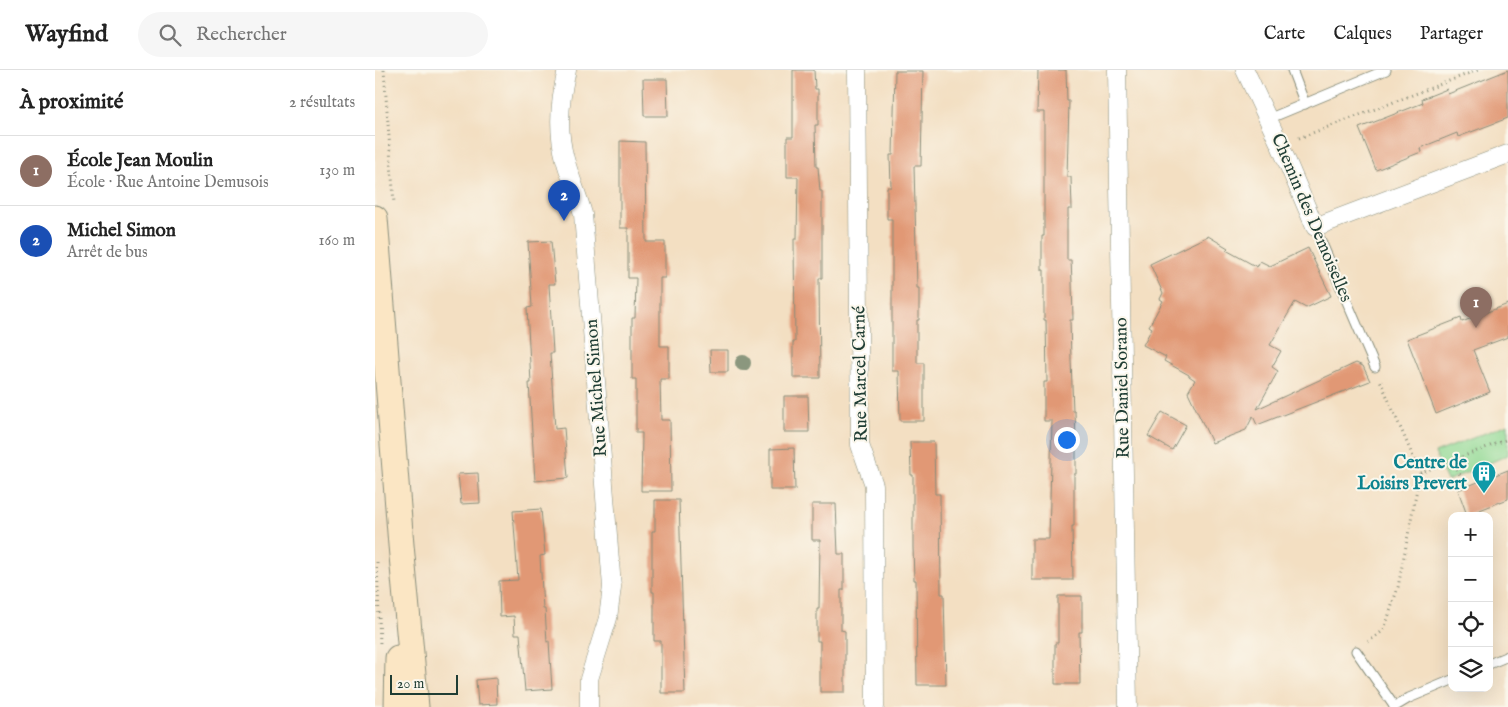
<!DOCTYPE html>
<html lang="fr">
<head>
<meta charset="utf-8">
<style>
  :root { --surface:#fff; --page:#f6f6f6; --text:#222; --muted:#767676; --line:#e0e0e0; --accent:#0b8043 }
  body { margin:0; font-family:"IM FELL English",serif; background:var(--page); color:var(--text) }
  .controls { position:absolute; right:15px; bottom:15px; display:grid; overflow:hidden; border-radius:10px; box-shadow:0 5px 20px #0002 }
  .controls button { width:45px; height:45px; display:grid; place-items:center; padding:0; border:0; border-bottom:1px solid var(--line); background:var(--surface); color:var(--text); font:25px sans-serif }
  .scale { position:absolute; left:15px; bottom:12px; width:68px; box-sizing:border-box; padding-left:5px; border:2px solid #1f3d34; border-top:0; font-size:14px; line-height:18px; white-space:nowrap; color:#1f3d34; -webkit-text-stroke:4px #fbf7ec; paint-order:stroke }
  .you { position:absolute; left:691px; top:369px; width:18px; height:18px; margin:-12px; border:4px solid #fff; border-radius:50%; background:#1a73e8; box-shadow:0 0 0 8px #1a73e833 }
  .badge { display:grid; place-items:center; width:32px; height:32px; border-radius:50%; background:var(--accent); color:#fff; font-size:16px; font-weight:700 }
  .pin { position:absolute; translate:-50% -41px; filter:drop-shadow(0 1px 2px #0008) }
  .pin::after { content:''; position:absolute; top:26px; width:18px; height:15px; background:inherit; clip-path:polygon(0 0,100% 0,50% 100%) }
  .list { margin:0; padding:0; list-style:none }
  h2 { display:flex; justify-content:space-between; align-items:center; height:65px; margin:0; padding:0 20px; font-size:21px }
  h2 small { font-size:16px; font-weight:400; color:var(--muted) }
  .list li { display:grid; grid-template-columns:32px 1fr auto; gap:15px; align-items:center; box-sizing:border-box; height:70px; padding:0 20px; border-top:1px solid var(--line) }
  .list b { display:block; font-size:19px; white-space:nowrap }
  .list p { margin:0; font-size:16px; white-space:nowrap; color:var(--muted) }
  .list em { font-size:16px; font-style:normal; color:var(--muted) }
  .icon { flex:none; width:28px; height:28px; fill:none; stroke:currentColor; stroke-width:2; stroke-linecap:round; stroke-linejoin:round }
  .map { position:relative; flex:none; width:1133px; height:637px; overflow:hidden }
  header { display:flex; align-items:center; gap:30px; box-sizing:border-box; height:70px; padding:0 25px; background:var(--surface); border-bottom:1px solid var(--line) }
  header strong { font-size:24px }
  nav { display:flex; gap:28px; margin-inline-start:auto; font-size:18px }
  .search { width:350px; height:45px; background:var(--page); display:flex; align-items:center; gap:12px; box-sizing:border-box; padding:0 18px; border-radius:28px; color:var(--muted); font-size:19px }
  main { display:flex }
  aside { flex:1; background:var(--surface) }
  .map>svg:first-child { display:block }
  .green { fill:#92d994; stroke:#588b64 }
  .building { fill:#e19875 }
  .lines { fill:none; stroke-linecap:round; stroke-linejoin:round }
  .service-casing { stroke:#898e7b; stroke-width:11 }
  .minor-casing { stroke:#898e7b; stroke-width:19 }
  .secondary-casing { stroke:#898e7b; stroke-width:27 }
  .path { stroke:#898e7b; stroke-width:3; stroke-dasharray:1 4; stroke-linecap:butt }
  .service { stroke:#fff; stroke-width:9 }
  .minor { stroke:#fff; stroke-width:18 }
  .secondary { stroke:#fbe6c4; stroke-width:25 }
  .tree { fill:#8b977e }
  .labels { text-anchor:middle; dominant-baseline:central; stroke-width:4; stroke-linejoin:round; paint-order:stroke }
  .street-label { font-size:18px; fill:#1f3d34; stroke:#fbf7ec }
  .culture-label { font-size:18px; font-weight:bold; fill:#0d838f; stroke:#fbf7ec; text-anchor:end }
</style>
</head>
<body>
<header>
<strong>Wayfind</strong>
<div class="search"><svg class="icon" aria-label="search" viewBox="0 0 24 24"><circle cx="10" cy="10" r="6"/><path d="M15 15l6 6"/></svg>Rechercher</div>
<nav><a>Carte</a><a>Calques</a><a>Partager</a></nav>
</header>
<main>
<aside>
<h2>À proximité<small>2 résultats</small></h2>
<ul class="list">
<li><span class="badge" style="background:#8d6e63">1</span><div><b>École Jean Moulin</b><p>École · Rue Antoine Demusois</p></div><em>130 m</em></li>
<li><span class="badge" style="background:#1a4fb4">2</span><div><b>Michel Simon</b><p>Arrêt de bus</p></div><em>160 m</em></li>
</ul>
</aside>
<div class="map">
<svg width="1133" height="637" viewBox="0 0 1133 637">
  <rect width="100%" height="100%" fill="#fbf7ec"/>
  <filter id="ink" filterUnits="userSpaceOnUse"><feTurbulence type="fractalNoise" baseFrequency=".02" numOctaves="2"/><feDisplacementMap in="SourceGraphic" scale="10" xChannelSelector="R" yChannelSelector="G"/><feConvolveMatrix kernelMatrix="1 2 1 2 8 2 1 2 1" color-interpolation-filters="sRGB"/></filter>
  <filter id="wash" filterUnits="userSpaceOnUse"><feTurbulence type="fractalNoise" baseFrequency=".0096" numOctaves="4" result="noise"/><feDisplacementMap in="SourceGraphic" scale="20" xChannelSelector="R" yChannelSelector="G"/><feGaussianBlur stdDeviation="1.12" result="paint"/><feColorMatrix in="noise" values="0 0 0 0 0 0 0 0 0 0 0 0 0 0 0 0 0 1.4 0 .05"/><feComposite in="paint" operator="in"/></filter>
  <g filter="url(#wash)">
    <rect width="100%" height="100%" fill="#f3dfc2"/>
    <!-- green -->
    <polygon class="green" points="1133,354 1133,385 1072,411 1060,383"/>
    <g id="blocks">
      <!-- building -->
      <g class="building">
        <polygon points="418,0 439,0 440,19 443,19 443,55 440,55 441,97 443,97 445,121 447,121 447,208 444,208 445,308 418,308 418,272 420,272 419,169 422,169 423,107 412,107 412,67 418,67"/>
        <polygon points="663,0 691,0 692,31 694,31 692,107 696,107 697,139 693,139 693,149 692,149 692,190 696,190 697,212 698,250 695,250 696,290 698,341 700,341 701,371 701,404 699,404 699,456 697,456 698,510 657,510 657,469 674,469 677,351 669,351 669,312 672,312 671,250 669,250 669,200 667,200 667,166 669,166 669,42 662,42"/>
        <polygon points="1133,0 1133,48 1083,67 1082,63 1045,78 1046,82 1001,100 984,58 1048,33 1047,29 1072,19 1073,24"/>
        <polygon points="520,1 548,1 546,96 539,96 542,218 544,218 544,250 542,250 542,293 549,293 549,351 525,351 524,301 517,301 517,149 512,149 512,117 516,117 515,85 518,85"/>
        <polygon points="268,9 292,9 293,46 269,46"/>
        <polygon points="245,71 270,72 271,172 290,172 290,208 285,208 285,276 294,276 294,309 285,309 286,350 295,350 296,421 266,421 267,363 261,363 261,309 257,309 257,248 260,248 261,208 253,208 253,158 245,158"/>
        <polygon points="833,166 853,178 851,180 882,197 885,191 895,196 933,178 956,226 931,238 920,232 895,275 906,281 897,297 903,301 882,339 981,293 988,296 995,311 882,355 878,346 871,360 837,373 813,322 820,310 814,306 814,305 789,291 791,287 768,275 777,258 774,256 788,231 785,229 788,223 775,194"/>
        <polygon points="176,171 180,214 174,214 178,283 175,283 180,359 189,358 193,408 160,411 154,313 156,313 152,238 157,237 153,172"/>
        <polygon points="1133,234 1133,267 1098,280 1115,322 1061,344 1032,269 1086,248 1087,252"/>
        <polygon points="335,280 353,280 353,302 336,302"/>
        <polygon points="409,326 433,326 434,362 409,362"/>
        <polygon points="787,342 811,355 797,380 773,366"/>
        <polygon points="535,372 559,372 560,424 565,424 566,524 569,524 571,615 542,615 541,510 539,510 538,477 538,405 536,405"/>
        <polygon points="419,378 420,420 395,420 395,379"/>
        <polygon points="1133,400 1133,429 1092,445 1083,420"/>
        <polygon points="103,403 105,433 86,434 83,404"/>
        <polygon points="280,430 304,430 310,623 286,623 286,571 279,571 279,522 277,522 277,461 280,461"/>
        <polygon points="437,434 461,434 463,484 469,484 469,520 466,520 466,560 470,561 470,622 445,622 445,571 442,571 442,539 444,539 445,470 437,470"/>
        <polygon points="166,439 170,485 165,486 168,539 170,539 172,572 174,571 177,619 150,621 145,564 140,564 139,546 125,547 124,511 143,510 138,441"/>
        <polygon points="683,526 707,526 707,562 704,562 705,614 680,614 680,573 683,573"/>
        <polygon points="121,608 122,634 103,635 101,610"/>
      </g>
    </g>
  </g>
  <g filter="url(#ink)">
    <use href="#blocks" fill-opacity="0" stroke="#898e7b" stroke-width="1"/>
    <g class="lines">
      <defs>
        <g id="service">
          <polyline points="917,0 930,34"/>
          <polyline points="893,49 1011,0"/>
          <polyline points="940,157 1000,297"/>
          <polyline points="981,581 1019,636"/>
          <polyline points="1114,594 1133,586"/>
          <polyline points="1019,637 1034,628 1077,610"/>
        </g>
        <g id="minor">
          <path d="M192,0C185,28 182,60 190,89C195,107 203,126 208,144L237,517L233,548L214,609V637"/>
          <polyline points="482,0 485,375 499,415 500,637"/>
          <polyline points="742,0 753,637"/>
          <polyline points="870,0 905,75 940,157 1133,84"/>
        </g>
        <g id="secondary">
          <polyline points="0,148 26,475 41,637"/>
          <polyline points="22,637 23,588"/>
        </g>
      </defs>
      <!-- service casing -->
      <use href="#service" class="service-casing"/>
      <!-- minor casing -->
      <use href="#minor" class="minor-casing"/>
      <!-- secondary casing -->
      <use href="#secondary" class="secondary-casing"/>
      <!-- path -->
      <g class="path">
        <polyline points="9,0 19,133"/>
        <polyline points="924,68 1103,0"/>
        <polyline points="1078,390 1085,405"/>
        <polyline points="1045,403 1133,369"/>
        <polyline points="2,492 5,574"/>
        <polyline points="993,572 1009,560 1023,517 1045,403 1005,310"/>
      </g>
      <!-- service -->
      <use href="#service" class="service"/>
      <!-- minor -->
      <use href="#minor" class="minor"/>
      <!-- secondary -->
      <use href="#secondary" class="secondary"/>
    </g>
    <!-- trees -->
    <circle class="tree" cx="368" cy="293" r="8"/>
  </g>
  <!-- icons -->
  <defs>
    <symbol id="building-pin" viewBox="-11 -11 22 30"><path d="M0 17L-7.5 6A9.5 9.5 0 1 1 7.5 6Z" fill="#0f9aa8" stroke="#fbf7ec"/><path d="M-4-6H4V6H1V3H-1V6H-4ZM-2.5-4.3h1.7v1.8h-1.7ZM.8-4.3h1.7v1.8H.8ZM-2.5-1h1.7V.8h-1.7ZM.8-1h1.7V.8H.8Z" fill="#fff"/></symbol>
  </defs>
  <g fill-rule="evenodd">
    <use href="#building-pin" x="1095" y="389" width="28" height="38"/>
  </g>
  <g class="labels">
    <!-- street labels -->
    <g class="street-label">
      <text transform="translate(936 148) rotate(67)">Chemin des Demoiselles</text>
      <text transform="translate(486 304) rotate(-91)">Rue Marcel Carné</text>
      <text transform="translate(222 318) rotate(-94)">Rue Michel Simon</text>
      <text transform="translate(748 318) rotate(-91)">Rue Daniel Sorano</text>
    </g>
    <!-- culture labels -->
    <g class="culture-label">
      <text x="1092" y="393">Centre de<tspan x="1092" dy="21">Loisirs Prevert</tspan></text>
    </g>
  </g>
</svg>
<div class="controls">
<button>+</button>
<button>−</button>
<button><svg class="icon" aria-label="locate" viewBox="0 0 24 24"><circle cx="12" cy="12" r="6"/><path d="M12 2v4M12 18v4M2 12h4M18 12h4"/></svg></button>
<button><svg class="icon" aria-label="layers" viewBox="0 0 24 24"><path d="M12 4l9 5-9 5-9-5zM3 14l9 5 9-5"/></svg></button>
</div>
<div class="scale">20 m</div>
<div class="you"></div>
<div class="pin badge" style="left:1101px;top:258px;background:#8d6e63">1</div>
<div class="pin badge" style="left:189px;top:151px;background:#1a4fb4">2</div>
</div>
</main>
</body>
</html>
